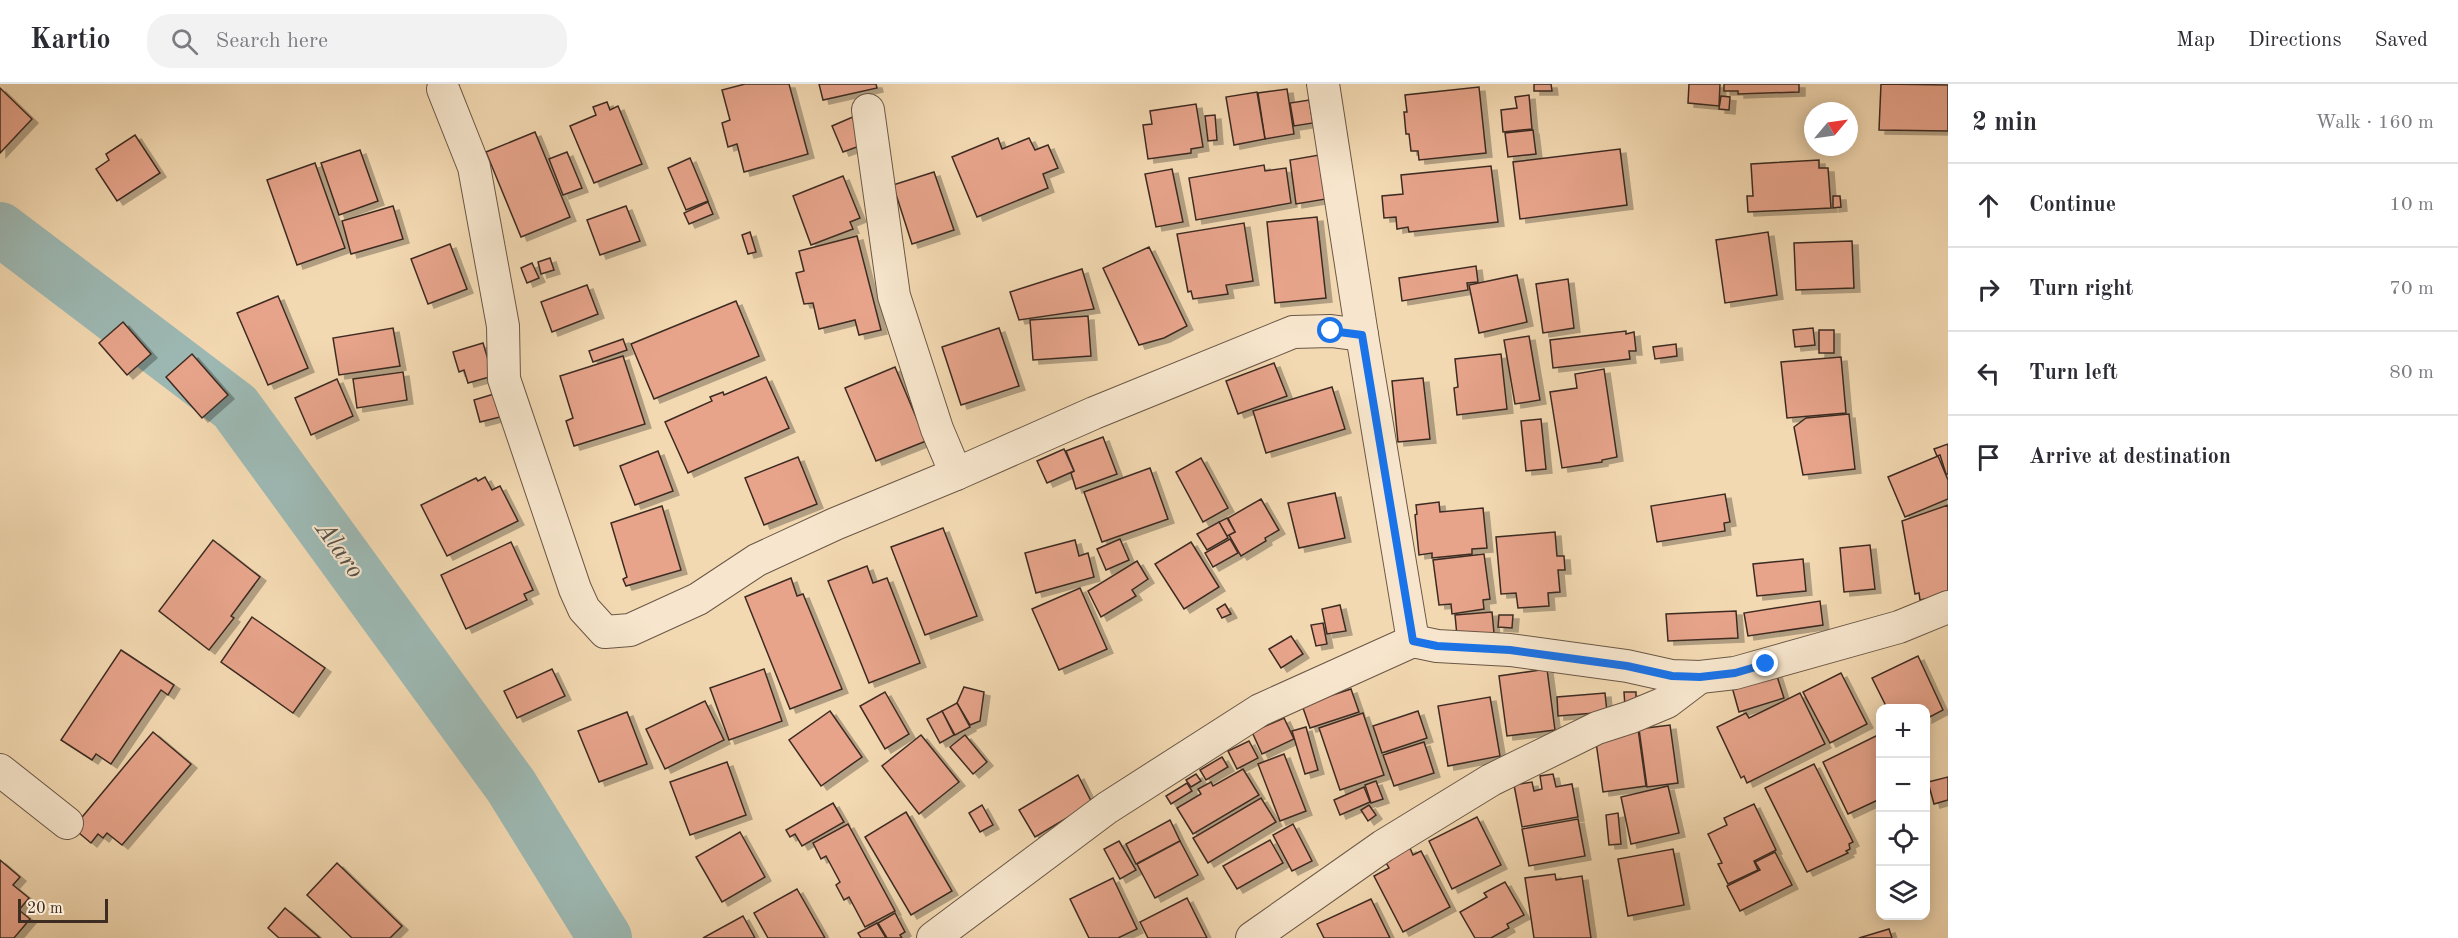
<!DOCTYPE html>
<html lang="en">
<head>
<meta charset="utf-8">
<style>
  :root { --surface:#fff; --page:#f2f2f3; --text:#2b2b33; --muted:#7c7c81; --line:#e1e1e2 }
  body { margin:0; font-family:"Old Standard TT",serif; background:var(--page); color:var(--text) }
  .controls { position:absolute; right:18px; bottom:18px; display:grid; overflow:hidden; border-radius:12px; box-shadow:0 3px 15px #0003 }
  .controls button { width:54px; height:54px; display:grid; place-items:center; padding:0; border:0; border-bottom:2px solid var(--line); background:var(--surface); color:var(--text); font:30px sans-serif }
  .compass { position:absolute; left:1804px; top:18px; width:54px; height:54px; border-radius:50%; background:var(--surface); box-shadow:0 3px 15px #0003; rotate:61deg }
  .scale { position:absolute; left:18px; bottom:15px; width:90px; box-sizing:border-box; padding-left:6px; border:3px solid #3d2c22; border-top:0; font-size:16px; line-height:21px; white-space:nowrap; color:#3d2c22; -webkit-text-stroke:4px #f7e6cd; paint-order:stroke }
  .stop { position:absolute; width:18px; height:18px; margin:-14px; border:4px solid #1a73e8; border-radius:50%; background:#fff }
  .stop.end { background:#1a73e8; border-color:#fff; box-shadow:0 2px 6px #0008 }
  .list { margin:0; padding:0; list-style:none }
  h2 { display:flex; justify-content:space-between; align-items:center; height:78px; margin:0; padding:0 24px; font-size:26px }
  h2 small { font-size:20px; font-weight:400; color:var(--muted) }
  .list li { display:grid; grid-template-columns:39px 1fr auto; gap:18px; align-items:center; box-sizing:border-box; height:84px; padding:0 24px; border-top:2px solid var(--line) }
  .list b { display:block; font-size:22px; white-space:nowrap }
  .list em { font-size:20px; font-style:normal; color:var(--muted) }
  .icon { flex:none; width:33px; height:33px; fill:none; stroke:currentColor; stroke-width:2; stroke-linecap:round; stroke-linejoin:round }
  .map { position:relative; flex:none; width:1948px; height:854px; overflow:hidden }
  header { display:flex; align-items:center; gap:36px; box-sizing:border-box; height:84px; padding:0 30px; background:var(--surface); border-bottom:2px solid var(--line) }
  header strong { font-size:28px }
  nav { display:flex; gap:33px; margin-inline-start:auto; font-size:21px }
  .search { width:420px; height:54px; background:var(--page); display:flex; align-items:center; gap:15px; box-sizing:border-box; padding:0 21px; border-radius:24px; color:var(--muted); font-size:22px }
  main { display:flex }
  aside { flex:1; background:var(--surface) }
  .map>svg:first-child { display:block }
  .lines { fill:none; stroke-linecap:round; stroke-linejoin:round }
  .river { stroke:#9db9b4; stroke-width:54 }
  .building { fill:#e7a48b; stroke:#3d2c22; stroke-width:1.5; filter:url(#shadow) }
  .minor-casing { stroke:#6a5746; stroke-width:34 }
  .minor { stroke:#f7e6cd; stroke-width:32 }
  .route { stroke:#1a73e8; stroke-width:8 }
  .labels { text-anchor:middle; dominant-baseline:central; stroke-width:4.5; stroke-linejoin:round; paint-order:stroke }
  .water-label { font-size:26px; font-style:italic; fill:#554f46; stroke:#f7e6cd }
</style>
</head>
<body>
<header>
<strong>Kartio</strong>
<div class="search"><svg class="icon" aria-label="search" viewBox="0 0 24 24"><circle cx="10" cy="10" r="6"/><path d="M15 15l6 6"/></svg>Search here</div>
<nav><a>Map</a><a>Directions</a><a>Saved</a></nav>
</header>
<main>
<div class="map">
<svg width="1948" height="854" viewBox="0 0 1948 854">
  <defs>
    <filter id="shadow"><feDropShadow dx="6" dy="4" stdDeviation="0" flood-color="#0004"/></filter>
  </defs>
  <rect width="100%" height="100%" fill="#f3d9b2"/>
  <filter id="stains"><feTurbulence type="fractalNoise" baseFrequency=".00333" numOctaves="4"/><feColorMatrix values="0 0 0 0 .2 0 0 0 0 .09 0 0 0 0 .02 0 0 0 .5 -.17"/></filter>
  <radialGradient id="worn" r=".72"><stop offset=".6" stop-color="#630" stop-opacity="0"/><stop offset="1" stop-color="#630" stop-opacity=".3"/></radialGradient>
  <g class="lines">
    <!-- river -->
    <polyline class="river" points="0,145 235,323 511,702 605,854"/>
  </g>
  <!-- building -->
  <g class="building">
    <polygon points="745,0 789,0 808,70 744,88 737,60 728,63 722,39 730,36 722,6"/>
    <polygon points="819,0 876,0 877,4 823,16"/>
    <polygon points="1534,0 1551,0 1552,7 1534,7"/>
    <polygon points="1689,0 1720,0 1719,22 1688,19"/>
    <polygon points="1724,0 1799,0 1799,8 1738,10 1738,7 1724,7"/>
    <polygon points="1881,0 1948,1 1948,47 1879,46"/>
    <polygon points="1479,3 1486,69 1419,76 1418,67 1411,67 1409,50 1406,50 1404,28 1407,28 1405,11"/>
    <polygon points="0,4 32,35 0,69"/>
    <polygon points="1287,5 1294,50 1265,55 1258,9"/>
    <polygon points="1257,8 1265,55 1234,61 1226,13"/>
    <polygon points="1529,11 1532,45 1503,48 1501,26 1517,24 1515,13"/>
    <polygon points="1721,12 1730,13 1729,26 1719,25"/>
    <polygon points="1309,16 1313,39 1294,42 1290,19"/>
    <polygon points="607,18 610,26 618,22 642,80 594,99 570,42 596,31 593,23"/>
    <polygon points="1196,20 1203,63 1191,65 1191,69 1148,75 1143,41 1152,40 1150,27"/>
    <polygon points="1215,31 1217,56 1208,57 1205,32"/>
    <polygon points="855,32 865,60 843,68 832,42"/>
    <polygon points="1533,46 1536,70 1508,73 1505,49"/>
    <polygon points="535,48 570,133 521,153 486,68"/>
    <polygon points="135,51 160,89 117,117 96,85 109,76 106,70"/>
    <polygon points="998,54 1002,65 1029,54 1035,66 1048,61 1058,84 1043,90 1048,104 977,133 952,73"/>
    <polygon points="1620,65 1627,121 1520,135 1513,78"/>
    <polygon points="360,66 378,117 339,131 321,79"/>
    <polygon points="567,68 582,104 563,111 549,75"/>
    <polygon points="1319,71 1326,115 1296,120 1290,76"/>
    <polygon points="690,74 708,117 686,126 668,84"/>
    <polygon points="1819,76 1819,84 1828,84 1831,124 1748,128 1747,112 1753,112 1751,80"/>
    <polygon points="315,79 345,164 297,181 267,96"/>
    <polygon points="1264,81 1265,87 1286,84 1291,119 1196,136 1189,94"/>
    <polygon points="1491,82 1498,138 1409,148 1408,143 1397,145 1396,133 1384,134 1382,112 1403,110 1401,91"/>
    <polygon points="1172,85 1183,138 1156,143 1145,90"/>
    <polygon points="934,88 954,146 912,160 893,101"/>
    <polygon points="843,92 860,134 850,138 853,145 811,161 793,112"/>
    <polygon points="1833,112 1840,112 1841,123 1833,124"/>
    <polygon points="708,118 713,130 689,140 684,129"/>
    <polygon points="393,122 403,155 351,170 342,137"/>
    <polygon points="626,122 640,157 600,171 587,136"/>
    <polygon points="1317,133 1326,214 1275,219 1267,138"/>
    <polygon points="1244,139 1253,197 1226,201 1228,210 1193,215 1191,207 1188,208 1177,150"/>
    <polygon points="750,148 756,168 748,170 742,151"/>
    <polygon points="1768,148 1777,211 1725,219 1716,156"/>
    <polygon points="857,152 881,246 859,251 855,236 819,245 813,219 804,220 796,189 804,187 799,167"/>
    <polygon points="1852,157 1854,204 1796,206 1794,159"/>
    <polygon points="450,160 467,205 428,220 411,175"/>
    <polygon points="1149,163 1187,242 1164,254 1139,261 1103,184"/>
    <polygon points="550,174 554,186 541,190 538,178"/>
    <polygon points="532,179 539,194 527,199 521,184"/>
    <polygon points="1476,182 1478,198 1467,199 1468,206 1402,217 1399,194"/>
    <polygon points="1082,185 1094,225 1019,236 1010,208"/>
    <polygon points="1517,191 1527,238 1479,249 1469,201"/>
    <polygon points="1568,195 1574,244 1543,249 1536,200"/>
    <polygon points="587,201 598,230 552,248 541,218"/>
    <polygon points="278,212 308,284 268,301 237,229"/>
    <polygon points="736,217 759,272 654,315 631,260"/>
    <polygon points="1088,232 1091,272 1033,276 1030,236"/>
    <polygon points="123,238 151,270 127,291 99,259"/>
    <polygon points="393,244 400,282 339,291 333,254"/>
    <polygon points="999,244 1019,302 961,321 942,263"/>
    <polygon points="1813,244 1815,261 1795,263 1793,246"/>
    <rect x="1819" y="246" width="15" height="23"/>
    <polygon points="1626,247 1626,250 1634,248 1636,267 1629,267 1630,275 1553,284 1550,256"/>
    <polygon points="1529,252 1540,316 1515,320 1504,256"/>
    <polygon points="623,255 627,266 593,278 589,267"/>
    <polygon points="483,259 493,292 468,299 464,286 459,288 453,268"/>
    <polygon points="1676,260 1677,272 1655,275 1653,263"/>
    <polygon points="192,270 228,311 202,334 166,293"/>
    <polygon points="1501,270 1507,325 1457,331 1454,304 1458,303 1455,275"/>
    <polygon points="623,272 645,340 574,362 566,337 573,334 560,292"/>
    <polygon points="1841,273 1846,329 1787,334 1781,278"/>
    <polygon points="1274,279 1287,312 1238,330 1226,297"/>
    <polygon points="895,283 926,357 876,377 845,304"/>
    <polygon points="1604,285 1617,373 1602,376 1602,378 1562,384 1550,308 1577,304 1575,290"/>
    <polygon points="403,288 407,316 357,324 353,295"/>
    <polygon points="766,293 789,344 688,389 665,338 712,317 710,313 723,308 724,311"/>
    <polygon points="1423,294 1430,355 1398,358 1392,297"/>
    <polygon points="337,295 353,332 311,351 295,314"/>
    <polygon points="1332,303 1345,345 1266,369 1253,327"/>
    <polygon points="494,310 500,333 480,338 474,316"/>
    <polygon points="1849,330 1855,385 1803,391 1794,343 1806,334"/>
    <polygon points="1541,335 1546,385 1526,387 1521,337"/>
    <polygon points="1103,353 1117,390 1076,405 1071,389 1074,387 1066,367"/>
    <polygon points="1948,360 1948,390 1946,390 1940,371 1937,372 1934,365"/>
    <polygon points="1064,365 1074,387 1047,399 1037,377"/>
    <polygon points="658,367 673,407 635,421 620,382"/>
    <polygon points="1938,372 1948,396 1948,415 1905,433 1888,393"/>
    <polygon points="798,373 817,420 764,441 745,394"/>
    <polygon points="1201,374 1228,424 1203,438 1176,388"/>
    <polygon points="1150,384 1168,435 1102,458 1084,408"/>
    <polygon points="485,393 492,406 500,402 518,437 447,472 421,421 476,394 478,397"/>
    <polygon points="1335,409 1345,454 1299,464 1288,419"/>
    <polygon points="1725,410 1730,438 1724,439 1725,447 1657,458 1651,422"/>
    <polygon points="1261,415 1279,446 1265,454 1266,457 1241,472 1229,451 1235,448 1228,434"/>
    <polygon points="1439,418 1440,428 1483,424 1487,464 1472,465 1472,470 1432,474 1432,469 1419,471 1415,431 1417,430 1416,421"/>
    <polygon points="1948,421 1948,510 1920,516 1919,509 1915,510 1902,437"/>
    <polygon points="662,422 681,486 626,502 623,495 627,493 611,439"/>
    <polygon points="1227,434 1235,448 1227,452 1219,438"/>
    <polygon points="1219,438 1228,454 1207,466 1197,450"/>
    <polygon points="943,444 977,532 925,551 891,463"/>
    <polygon points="1555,448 1557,472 1564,472 1565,486 1558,486 1560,508 1548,509 1549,522 1518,524 1516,509 1501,510 1496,453"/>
    <polygon points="1120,455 1129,476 1106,486 1097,465"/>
    <polygon points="1230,455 1238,469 1213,483 1205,469"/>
    <polygon points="213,456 260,493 231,532 234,534 209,566 159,527"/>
    <polygon points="1075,456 1079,472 1088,469 1094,493 1036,509 1025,469"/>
    <polygon points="511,458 533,506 524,510 527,516 466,545 441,491"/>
    <polygon points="1191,458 1219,503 1184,525 1155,480"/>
    <polygon points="1870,461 1875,505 1844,508 1840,464"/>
    <polygon points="1484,470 1490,515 1483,516 1484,525 1452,530 1451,520 1439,521 1433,476"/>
    <polygon points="1803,475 1806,507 1757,512 1753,480"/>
    <polygon points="1137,477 1148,495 1132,506 1136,512 1101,533 1088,507"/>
    <polygon points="867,482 873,499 887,494 920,579 869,599 828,497"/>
    <polygon points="791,494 797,512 803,510 842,605 790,625 745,513"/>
    <polygon points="1080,504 1107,565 1059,586 1032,525"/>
    <polygon points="1820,517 1823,541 1748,552 1744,529"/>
    <polygon points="1225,520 1231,530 1222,534 1217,525"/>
    <polygon points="1340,521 1346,547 1327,550 1322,525"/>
    <polygon points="1736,527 1738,554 1668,557 1666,530"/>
    <polygon points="1492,528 1494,549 1457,552 1455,531"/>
    <polygon points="1499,531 1513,531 1512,544 1498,543"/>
    <polygon points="252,533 325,584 293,629 221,578"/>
    <polygon points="1323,539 1327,560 1316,562 1311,541"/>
    <polygon points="1291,552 1303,570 1281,584 1269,565"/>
    <polygon points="121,566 174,601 168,611 161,606 111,680 96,670 92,676 61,656"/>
    <polygon points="1918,572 1943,626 1926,635 1926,624 1887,624 1872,594"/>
    <polygon points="552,585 565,612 517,634 504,607"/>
    <polygon points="764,585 782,637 729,656 710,604"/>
    <polygon points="1547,585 1555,646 1507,652 1499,592"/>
    <polygon points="1776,589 1784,614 1739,628 1732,603"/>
    <polygon points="1841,589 1867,640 1830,659 1803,608"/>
    <polygon points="964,603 984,608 980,637 970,641 957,619"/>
    <polygon points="1351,605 1359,628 1310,644 1302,621"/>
    <polygon points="885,608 909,650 885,665 860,622"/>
    <polygon points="1624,608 1636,608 1636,623 1625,623"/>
    <polygon points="1605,609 1607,628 1558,632 1557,613"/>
    <polygon points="1800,609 1825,660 1747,699 1744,692 1741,694 1717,643 1746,629 1749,634"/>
    <polygon points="1490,613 1500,672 1448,682 1438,622"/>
    <polygon points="705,617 724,656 665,685 646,645"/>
    <polygon points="957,619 970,643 955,651 942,627"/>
    <polygon points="830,627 862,673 821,702 789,656"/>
    <polygon points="942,627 954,651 940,659 927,635"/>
    <polygon points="1418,627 1427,654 1382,669 1373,642"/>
    <polygon points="627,628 647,680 599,698 578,647"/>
    <polygon points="1363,629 1384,691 1340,706 1319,644"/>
    <polygon points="1284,634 1294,655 1262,670 1252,648"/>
    <polygon points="1670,641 1678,699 1647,703 1639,645"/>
    <polygon points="1306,643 1318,686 1305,690 1292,647"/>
    <polygon points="1638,645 1646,702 1603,708 1595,651"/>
    <polygon points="153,648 191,680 122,761 107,749 103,754 98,750 91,759 73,744"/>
    <polygon points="1880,650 1880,715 1848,730 1823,678"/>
    <polygon points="921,651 959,698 919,730 882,682"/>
    <polygon points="965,651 987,678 973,690 950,663"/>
    <polygon points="1249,657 1258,674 1237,685 1228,667"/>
    <polygon points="1424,658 1434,689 1394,702 1383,671"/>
    <polygon points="1284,670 1306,727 1280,737 1258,680"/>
    <polygon points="1222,673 1228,683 1206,696 1200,686"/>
    <polygon points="727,678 746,731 690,751 670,698"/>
    <polygon points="1814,680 1853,758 1849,760 1850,765 1846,767 1848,769 1807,788 1765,704"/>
    <polygon points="1243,685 1259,711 1193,750 1177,724 1201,710 1198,705 1211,698 1213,702"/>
    <polygon points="1196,690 1201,697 1191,703 1186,696"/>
    <polygon points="1553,690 1556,703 1572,700 1578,733 1522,743 1514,701 1532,698 1534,707 1542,705 1540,692"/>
    <polygon points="1078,691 1092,719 1035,753 1019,726"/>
    <polygon points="1948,693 1948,716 1934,720 1928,698"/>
    <polygon points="1376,697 1383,715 1371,719 1365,701"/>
    <polygon points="1187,699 1192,707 1171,720 1166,712"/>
    <polygon points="1668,702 1679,749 1631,760 1621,713"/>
    <polygon points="1364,703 1370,718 1340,731 1334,716"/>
    <polygon points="1261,714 1276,738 1208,779 1193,754"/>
    <polygon points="833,719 844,738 802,762 795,750 790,753 786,746"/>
    <polygon points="1754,720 1776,766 1754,777 1758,786 1728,800 1718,780 1722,779 1708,750 1727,741 1724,734"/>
    <polygon points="982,721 993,741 980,748 969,729"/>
    <polygon points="1369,721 1376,731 1368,737 1361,726"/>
    <polygon points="906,728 952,807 911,831 865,753"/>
    <polygon points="1618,729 1621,760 1609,761 1606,731"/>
    <polygon points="1477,733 1501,781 1452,805 1429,757"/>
    <polygon points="1578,735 1585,772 1529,782 1522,745"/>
    <polygon points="1170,736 1180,757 1136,780 1126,760"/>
    <polygon points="848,740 895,827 865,843 849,813 844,816 836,801 840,798 826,772 821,775 813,759"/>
    <polygon points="1293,740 1312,777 1292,787 1273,751"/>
    <polygon points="740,748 765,793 722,818 696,773"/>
    <polygon points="1270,756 1283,779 1237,805 1223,782"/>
    <polygon points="1119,757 1136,786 1120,795 1104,765"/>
    <polygon points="1180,757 1198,791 1155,814 1137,780"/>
    <polygon points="1410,764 1413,771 1421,767 1450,823 1403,848 1374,792 1389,784 1385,777"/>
    <polygon points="1673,765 1684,821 1628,832 1618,775"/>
    <polygon points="1775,768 1792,801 1740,827 1727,802 1760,786 1755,778"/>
    <polygon points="0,776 20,793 13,801 29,814 19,826 30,835 14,854 0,854"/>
    <polygon points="337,779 402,842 390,854 352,854 307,811"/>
    <polygon points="1555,790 1556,796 1582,792 1591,854 1534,854 1525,794"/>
    <polygon points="1113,794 1137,845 1118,854 1089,854 1070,815"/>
    <polygon points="1505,798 1524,831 1507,840 1509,844 1491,854 1475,854 1460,828 1487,813 1484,809"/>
    <polygon points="797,805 825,854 768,854 754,829"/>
    <polygon points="1187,814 1207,854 1148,854 1140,838"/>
    <polygon points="1371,815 1390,854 1324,854 1317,840"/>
    <polygon points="285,824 320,854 279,854 268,844"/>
    <polygon points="895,829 905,848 900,851 902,854 887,854 878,839"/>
    <polygon points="743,832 755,854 703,854"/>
    <polygon points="877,839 886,854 861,854 858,849"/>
    <polygon points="1889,845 1892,854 1859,854"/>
  </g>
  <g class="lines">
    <defs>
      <g id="minor">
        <polyline points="1323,0 1362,251 1413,557"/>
        <polyline points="443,5 474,83 503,242 504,295 575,505 584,525 605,548 630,546 698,515 757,476 835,440 956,390 1094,329 1293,248 1331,247 1362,251"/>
        <polyline points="868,26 894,212 937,345 956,390"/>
        <polyline points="0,686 67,739"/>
        <polyline points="933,854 1107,724 1260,626 1413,557 1437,562 1510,566 1627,582 1672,592 1700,593 1735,589 1899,543 1948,523"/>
        <polyline points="1252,854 1383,762 1491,696 1597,644 1631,633 1667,618 1700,593"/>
      </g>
    </defs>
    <!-- minor casing -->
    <use href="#minor" class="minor-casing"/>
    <!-- minor -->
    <use href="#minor" class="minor"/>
  </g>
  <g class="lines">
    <!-- route -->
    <polyline class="route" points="1331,247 1362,251 1413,557 1437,562 1510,566 1627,582 1672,592 1700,593 1735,589 1766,580"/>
  </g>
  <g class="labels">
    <!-- water labels -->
    <g class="water-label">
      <text transform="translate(339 466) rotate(54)">Alaro</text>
    </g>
  </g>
  <rect width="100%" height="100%" filter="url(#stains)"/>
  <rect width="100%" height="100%" fill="url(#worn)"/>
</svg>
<div class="controls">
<button>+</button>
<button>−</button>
<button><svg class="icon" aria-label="locate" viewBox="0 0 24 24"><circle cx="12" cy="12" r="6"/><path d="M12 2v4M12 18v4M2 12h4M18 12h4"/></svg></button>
<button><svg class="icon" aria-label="layers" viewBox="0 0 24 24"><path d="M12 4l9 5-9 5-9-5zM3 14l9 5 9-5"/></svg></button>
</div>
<svg class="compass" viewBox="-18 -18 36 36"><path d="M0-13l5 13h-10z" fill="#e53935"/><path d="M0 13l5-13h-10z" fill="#7c7c81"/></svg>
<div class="scale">20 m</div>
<div class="stop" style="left:1331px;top:247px"></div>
<div class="stop end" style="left:1766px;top:580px"></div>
</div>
<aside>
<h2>2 min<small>Walk · 160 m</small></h2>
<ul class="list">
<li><svg class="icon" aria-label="ahead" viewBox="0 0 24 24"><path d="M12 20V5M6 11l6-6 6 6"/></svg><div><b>Continue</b></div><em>10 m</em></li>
<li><svg class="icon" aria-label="right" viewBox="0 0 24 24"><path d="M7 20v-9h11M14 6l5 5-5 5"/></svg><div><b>Turn right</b></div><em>70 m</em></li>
<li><svg class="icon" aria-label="left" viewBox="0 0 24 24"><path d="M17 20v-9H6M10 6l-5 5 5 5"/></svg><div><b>Turn left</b></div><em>80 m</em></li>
<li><svg class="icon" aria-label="arrive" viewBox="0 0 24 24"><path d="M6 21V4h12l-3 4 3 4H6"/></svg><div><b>Arrive at destination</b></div></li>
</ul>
</aside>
</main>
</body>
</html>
